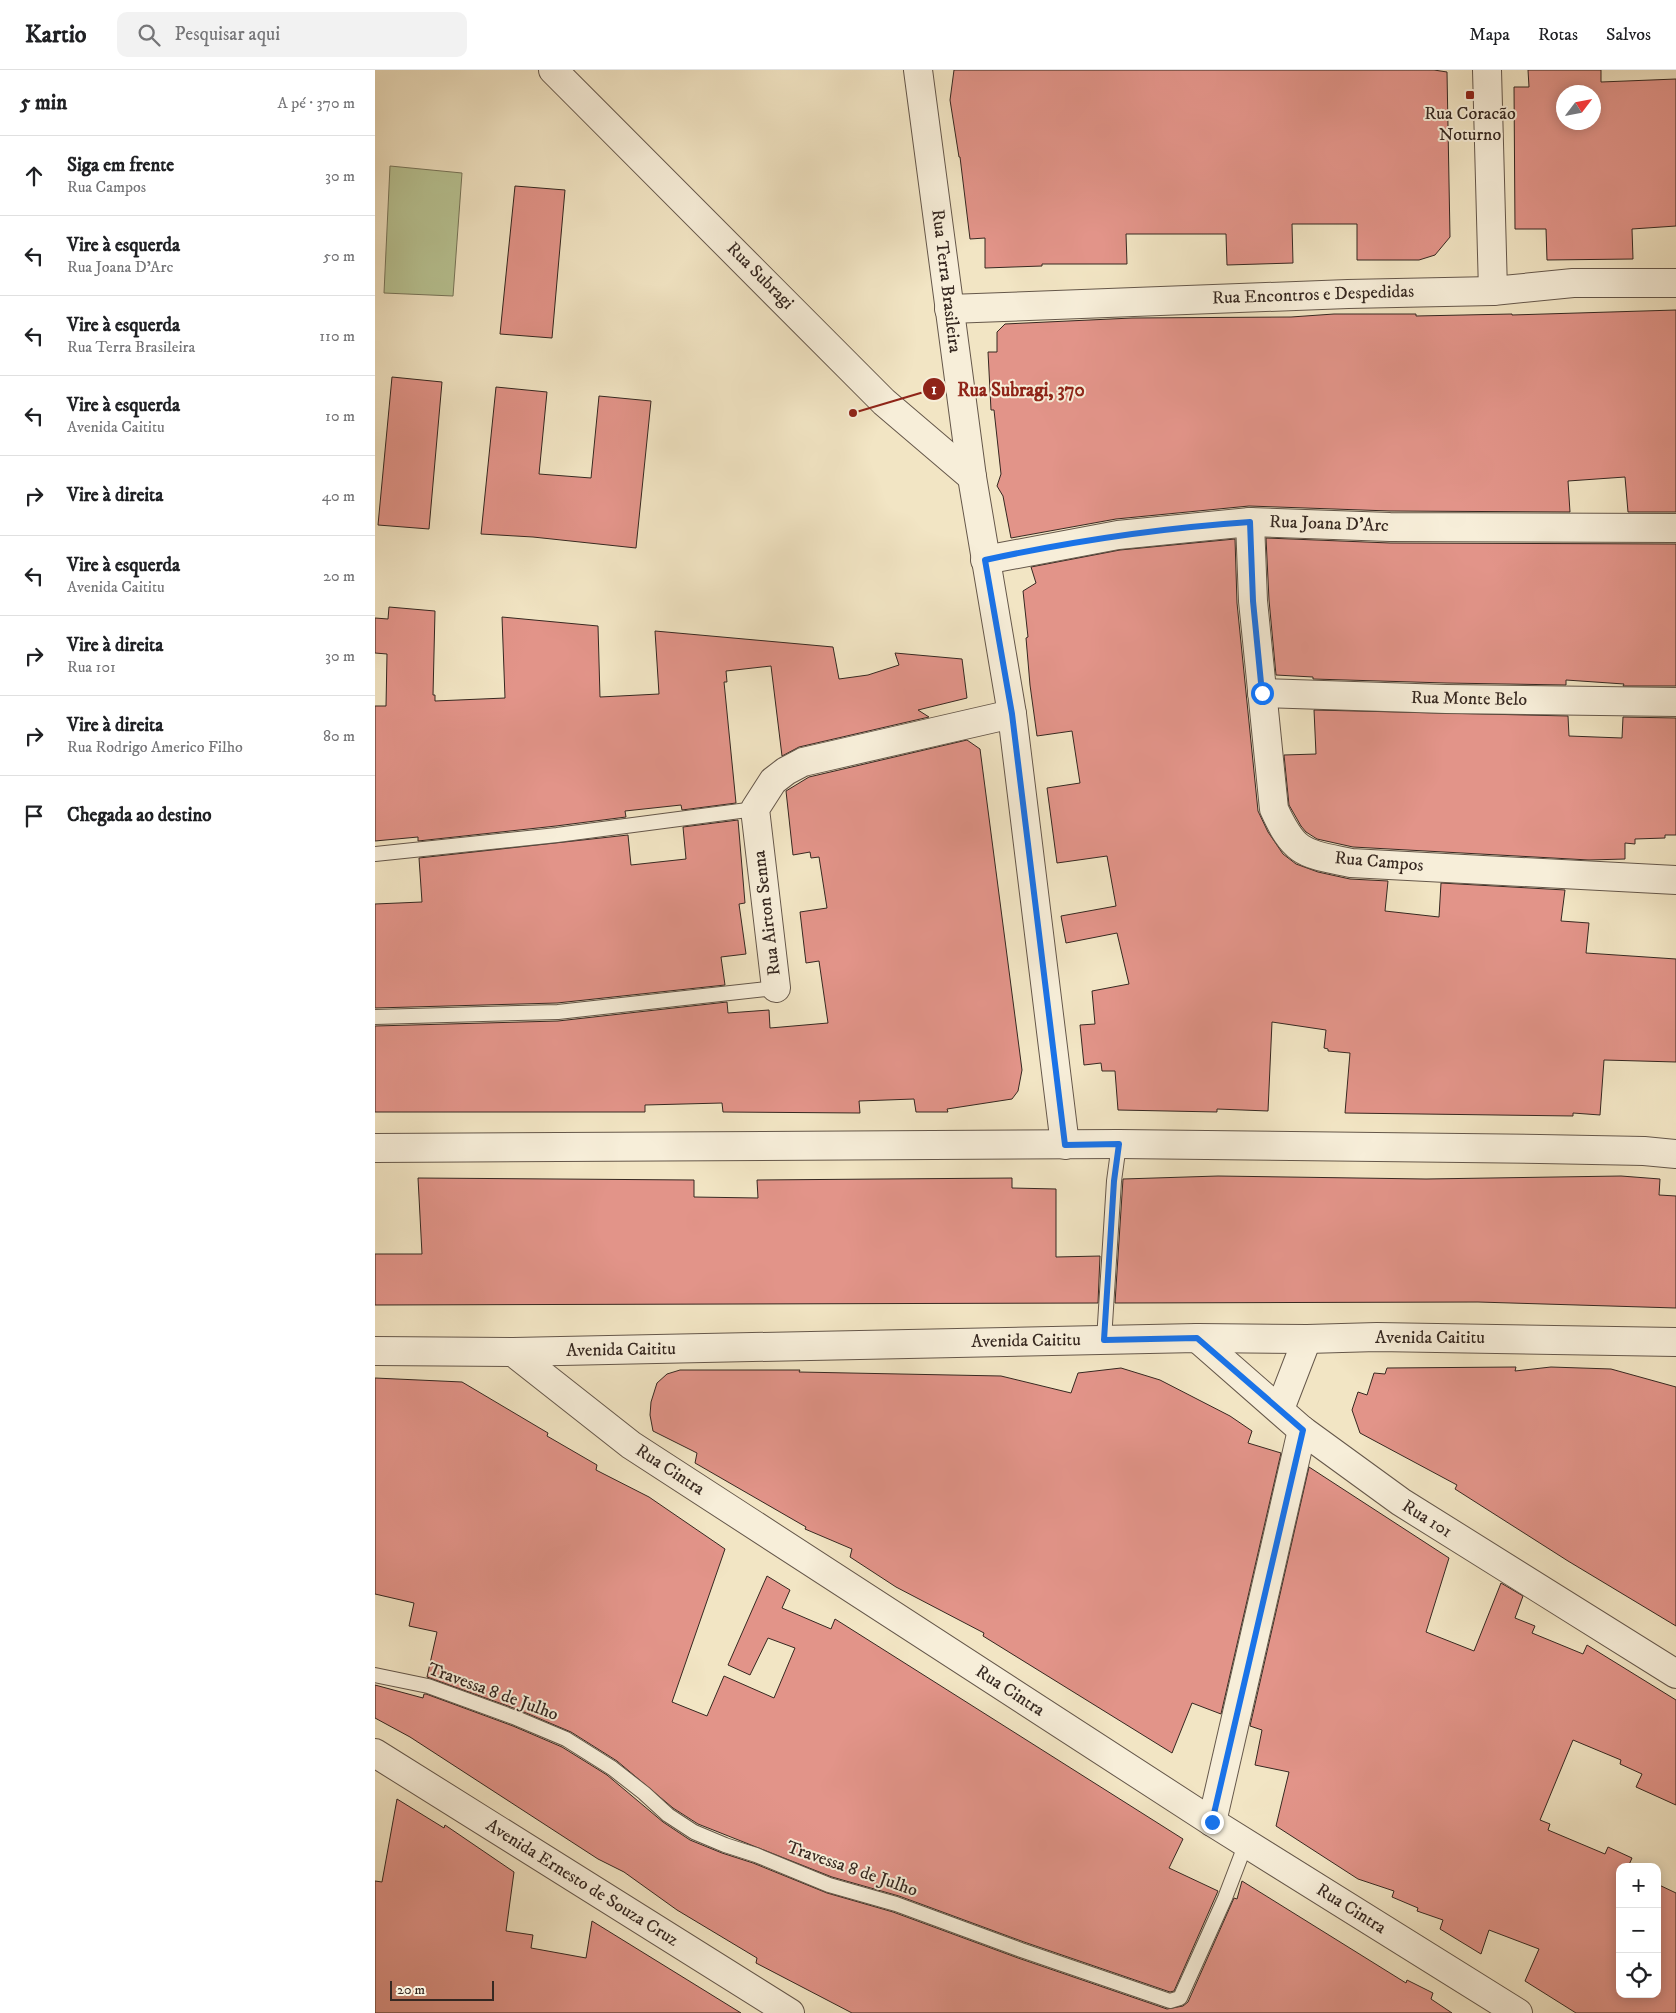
<!DOCTYPE html>
<html lang="pt">
<head>
<meta charset="utf-8">
<style>
  :root { --surface:#fff; --page:#f2f2f2; --text:#202124; --muted:#757577; --line:#e0e0e0 }
  body { margin:0; font-family:"IM FELL DW Pica",serif; background:var(--page); color:var(--text) }
  .controls { position:absolute; right:15px; bottom:15px; display:grid; overflow:hidden; border-radius:10px; box-shadow:0 2px 12px #0003 }
  .controls button { width:45px; height:45px; display:grid; place-items:center; padding:0; border:0; border-bottom:1px solid var(--line); background:var(--surface); color:var(--text); font:25px sans-serif }
  .compass { position:absolute; left:1181px; top:15px; width:45px; height:45px; border-radius:50%; background:var(--surface); box-shadow:0 2px 12px #0003; rotate:58deg }
  .scale { position:absolute; left:15px; bottom:12px; width:104px; box-sizing:border-box; padding-left:5px; border:2px solid #362821; border-top:0; font-size:14px; line-height:18px; white-space:nowrap; color:#362821; -webkit-text-stroke:4px #f7eed9; paint-order:stroke }
  .stop { position:absolute; width:15px; height:15px; margin:-11px; border:4px solid #1a73e8; border-radius:50%; background:#fff }
  .stop.end { background:#1a73e8; border-color:#fff; box-shadow:0 1px 5px #0008 }
  .list { margin:0; padding:0; list-style:none }
  h2 { display:flex; justify-content:space-between; align-items:center; height:65px; margin:0; padding:0 20px; font-size:21px }
  h2 small { font-size:16px; font-weight:400; color:var(--muted) }
  .list li { display:grid; grid-template-columns:32px 1fr auto; gap:15px; align-items:center; box-sizing:border-box; height:80px; padding:0 20px; border-top:1px solid var(--line) }
  .list b { display:block; font-size:19px; white-space:nowrap }
  .list p { margin:0; font-size:16px; white-space:nowrap; color:var(--muted) }
  .list em { font-size:16px; font-style:normal; color:var(--muted) }
  .icon { flex:none; width:28px; height:28px; fill:none; stroke:currentColor; stroke-width:2; stroke-linecap:round; stroke-linejoin:round }
  .map { position:relative; flex:none; width:1301px; height:1943px; overflow:hidden }
  header { display:flex; align-items:center; gap:30px; box-sizing:border-box; height:70px; padding:0 25px; background:var(--surface); border-bottom:1px solid var(--line) }
  header strong { font-size:24px }
  nav { display:flex; gap:28px; margin-inline-start:auto; font-size:18px }
  .search { width:350px; height:45px; background:var(--page); display:flex; align-items:center; gap:12px; box-sizing:border-box; padding:0 18px; border-radius:10px; color:var(--muted); font-size:19px }
  main { display:flex }
  aside { flex:1; background:var(--surface) }
  .map>svg:first-child { display:block }
  .green { fill:#b9c595; stroke:#78765b }
  .building { fill:#e29489; stroke:#362821; fill-rule:evenodd }
  .lines { fill:none; stroke-linecap:round; stroke-linejoin:round }
  .service-casing { stroke:#65574a; stroke-width:16 }
  .minor-casing { stroke:#65574a; stroke-width:30 }
  .service { stroke:#f7eed9; stroke-width:14 }
  .minor { stroke:#f7eed9; stroke-width:28 }
  .route { stroke:#1a73e8; stroke-width:6 }
  .poi-dot { fill:#8f2418; stroke:#f7eed9; stroke-width:2 }
  .labels { text-anchor:middle; dominant-baseline:central; stroke-width:4; stroke-linejoin:round; paint-order:stroke }
  .poi-label { font-size:18px; fill:#362821; stroke:#f7eed9 }
  .street-label { font-size:18px; fill:#362821; stroke:#f7eed9 }
  .leader { fill:none; stroke:#8f2418; stroke-width:2 }
  .callout-dot { fill:#8f2418; stroke:#f7eed9; stroke-width:2 }
  .mark-label { font-size:15px; text-anchor:middle; font-weight:bold; fill:#fff }
  .callout-label { font-size:19px; text-anchor:middle; font-weight:bold; fill:#8f2418; stroke:#f7eed9; stroke-width:4; stroke-linejoin:round; paint-order:stroke }
</style>
</head>
<body>
<header>
<strong>Kartio</strong>
<div class="search"><svg class="icon" aria-label="search" viewBox="0 0 24 24"><circle cx="10" cy="10" r="6"/><path d="M15 15l6 6"/></svg>Pesquisar aqui</div>
<nav><a>Mapa</a><a>Rotas</a><a>Salvos</a></nav>
</header>
<main>
<aside>
<h2>5 min<small>A pé · 370 m</small></h2>
<ul class="list">
<li><svg class="icon" aria-label="ahead" viewBox="0 0 24 24"><path d="M12 20V5M6 11l6-6 6 6"/></svg><div><b>Siga em frente</b><p>Rua Campos</p></div><em>30 m</em></li>
<li><svg class="icon" aria-label="left" viewBox="0 0 24 24"><path d="M17 20v-9H6M10 6l-5 5 5 5"/></svg><div><b>Vire à esquerda</b><p>Rua Joana D'Arc</p></div><em>50 m</em></li>
<li><svg class="icon" aria-label="left" viewBox="0 0 24 24"><path d="M17 20v-9H6M10 6l-5 5 5 5"/></svg><div><b>Vire à esquerda</b><p>Rua Terra Brasileira</p></div><em>110 m</em></li>
<li><svg class="icon" aria-label="left" viewBox="0 0 24 24"><path d="M17 20v-9H6M10 6l-5 5 5 5"/></svg><div><b>Vire à esquerda</b><p>Avenida Caititu</p></div><em>10 m</em></li>
<li><svg class="icon" aria-label="right" viewBox="0 0 24 24"><path d="M7 20v-9h11M14 6l5 5-5 5"/></svg><div><b>Vire à direita</b></div><em>40 m</em></li>
<li><svg class="icon" aria-label="left" viewBox="0 0 24 24"><path d="M17 20v-9H6M10 6l-5 5 5 5"/></svg><div><b>Vire à esquerda</b><p>Avenida Caititu</p></div><em>20 m</em></li>
<li><svg class="icon" aria-label="right" viewBox="0 0 24 24"><path d="M7 20v-9h11M14 6l5 5-5 5"/></svg><div><b>Vire à direita</b><p>Rua 101</p></div><em>30 m</em></li>
<li><svg class="icon" aria-label="right" viewBox="0 0 24 24"><path d="M7 20v-9h11M14 6l5 5-5 5"/></svg><div><b>Vire à direita</b><p>Rua Rodrigo Americo Filho</p></div><em>80 m</em></li>
<li><svg class="icon" aria-label="arrive" viewBox="0 0 24 24"><path d="M6 21V4h12l-3 4 3 4H6"/></svg><div><b>Chegada ao destino</b></div></li>
</ul>
</aside>
<div class="map">
<svg width="1301" height="1943" viewBox="0 0 1301 1943">
  <rect width="100%" height="100%" fill="#f2e5c4"/>
  <filter id="stains"><feTurbulence type="fractalNoise" baseFrequency=".004" numOctaves="4"/><feColorMatrix values="0 0 0 0 .2 0 0 0 0 .09 0 0 0 0 .02 0 0 0 .5 -.17"/></filter>
  <radialGradient id="worn" r=".72"><stop offset=".6" stop-color="#630" stop-opacity="0"/><stop offset="1" stop-color="#630" stop-opacity=".3"/></radialGradient>
  <!-- green -->
  <polygon class="green" points="15,96 87,103 78,226 9,223"/>
  <!-- building -->
  <g class="building">
    <polygon points="579,0 1059,0 1072,2 1075,167 1060,185 1044,190 982,190 982,154 917,154 918,193 852,195 851,164 751,164 752,194 667,194 667,196 610,198 610,168 595,169 585,87 584,87 575,30"/>
    <path d="M1153,0H1226V12L1301,9V156L1257,159L1258,189L1172,190L1171,159H1140L1139,17H1154ZM1188,22H1218V52H1188Z"/>
    <polygon points="140,116 190,120 177,268 125,264"/>
    <polygon points="1301,240 1301,442 1253,442 1250,407 1193,411 1195,442 1015,441 874,436 741,449 636,468 628,426 622,416 626,404 619,340 616,340 613,282 622,282 622,262 630,254 757,248 916,247 959,244 1041,244 1041,246 1137,244 1137,245"/>
    <polygon points="17,307 67,312 54,459 3,455"/>
    <polygon points="121,317 172,322 164,404 216,408 224,326 276,331 261,478 158,467 106,464"/>
    <polygon points="891,468 1015,473 1301,474 1301,616 1248,616 1249,614 1191,610 1191,615 1071,613 938,609 938,607 901,605 894,530"/>
    <polygon points="860,469 862,533 883,741 893,762 908,784 921,794 943,802 975,809 1013,811 1010,841 1064,847 1066,813 1190,820 1186,851 1214,853 1211,883 1301,889 1301,992 1229,990 1225,1045 1198,1043 1198,1046 970,1043 975,983 953,981 953,979 949,978 951,960 897,952 893,1041 842,1039 842,1042 743,1040 740,1001 727,1001 726,993 709,995 705,955 720,954 717,921 754,914 742,863 691,873 686,846 741,836 732,786 682,793 672,718 705,713 697,661 662,666 655,615 651,568 653,567 648,521 661,513 656,497 745,480"/>
    <polygon points="14,537 60,541 58,625 60,625 60,631 130,628 127,547 223,556 225,627 284,624 280,561 458,577 464,609 493,605 524,595 520,583 587,589 592,628 543,640 554,647 424,677 407,686 396,596 351,601 352,612 349,612 361,733 307,740 306,735 250,741 251,747 181,756 43,771 43,767 0,771 0,636 11,636 12,584 0,583 0,548 13,549"/>
    <polygon points="939,640 1193,646 1194,666 1247,668 1248,647 1301,648 1301,765 1290,765 1290,768 1260,769 1260,774 1250,773 1250,789 1214,790 978,777 942,769 931,762 926,756 914,735 909,685 941,684"/>
    <polygon points="592,670 605,679 644,977 647,1000 643,1021 637,1029 572,1039 573,1042 541,1042 539,1029 484,1031 485,1043 348,1042 347,1033 270,1035 270,1042 0,1042 0,956 183,951 352,932 353,943 394,940 395,958 453,953 444,891 431,893 425,842 452,838 444,787 436,788 435,782 418,785 411,721 434,707"/>
    <polygon points="363,750 370,833 364,834 371,884 346,887 350,915 182,933 0,938 0,834 47,832 44,788 253,765 256,795 311,789 308,757"/>
    <polygon points="843,1106 1051,1109 1246,1106 1285,1109 1284,1125 1301,1126 1301,1238 1103,1232 740,1233 748,1109"/>
    <polygon points="43,1108 319,1110 319,1127 383,1128 382,1110 637,1108 637,1118 681,1119 681,1187 725,1186 723,1233 0,1235 0,1184 47,1184"/>
    <polygon points="1141,1297 1140,1301 1176,1297 1236,1299 1301,1317 1301,1556 1193,1491 1080,1419 1082,1415 985,1363 977,1340 983,1322 992,1325 999,1303 1010,1304 1012,1298"/>
    <polygon points="746,1298 785,1310 855,1346 877,1361 873,1373 906,1383 846,1644 817,1633 797,1683 608,1566 609,1563 521,1517 475,1487 477,1479 430,1459 431,1457 320,1393 322,1383 278,1361 275,1345 276,1332 282,1313 292,1304 305,1300 425,1300 424,1302 626,1306 696,1323 703,1303"/>
    <polygon points="0,1308 87,1312 173,1363 172,1366 222,1395 221,1400 274,1427 350,1479 297,1632 332,1646 349,1606 399,1628 420,1578 393,1568 375,1605 353,1595 392,1506 415,1520 407,1538 456,1559 460,1549 808,1769 794,1798 843,1821 799,1921 795,1922 649,1872 524,1826 457,1807 323,1754 298,1738 242,1691 196,1662 144,1640 52,1607 62,1562 34,1556 39,1533 0,1524"/>
    <polygon points="934,1397 1074,1488 1051,1562 1099,1581 1126,1513 1148,1526 1140,1548 1160,1556 1157,1563 1208,1584 1212,1575 1301,1630 1301,1735 1261,1717 1267,1704 1245,1694 1246,1690 1198,1670 1165,1750 1175,1754 1173,1760 1230,1784 1233,1777 1257,1788 1253,1797 1245,1797 1245,1924 1282,1924 1282,1814 1301,1823 1301,1943 1201,1943 1150,1911 1164,1879 1114,1860 1106,1884 1065,1859 1068,1850 1042,1841 1043,1838 1017,1827 1019,1821 983,1809 901,1756 914,1702 880,1695 887,1660 875,1656"/>
    <polygon points="0,1615 48,1628 49,1624 51,1624 138,1656 187,1677 232,1705 288,1752 315,1770 347,1783 378,1793 452,1823 518,1842 643,1888 792,1939 808,1936 813,1932 859,1828 862,1829 867,1811 1031,1913 1032,1910 1058,1923 1056,1929 1077,1943 477,1943 381,1893 382,1888 302,1840 249,1802 223,1789 35,1667 0,1648"/>
    <polygon points="22,1729 69,1758 70,1755 139,1802 131,1861 158,1865 156,1878 211,1888 217,1851 366,1943 0,1943 0,1811 7,1812"/>
  </g>
  <g class="lines">
    <defs>
      <g id="service">
        <polyline points="0,784 182,765 380,739"/>
        <polyline points="0,947 183,942 401,918"/>
        <polyline points="729,1270 739,1111 744,1074"/>
        <polyline points="0,1605 53,1616 141,1648 191,1669 237,1698 269,1723 293,1745 319,1762 350,1775 381,1785 454,1815 521,1834 646,1880 795,1931 805,1928 850,1828 871,1773"/>
      </g>
      <g id="minor">
        <polyline points="178,0 509,332 597,407"/>
        <polyline points="543,0 597,407 637,644 690,1075"/>
        <polyline points="1112,0 1118,221"/>
        <polyline points="574,239 973,224 1118,221 1198,213 1301,213"/>
        <path d="M875,452L878,531L899,739C920,785 929,783 976,793L1301,810"/>
        <polyline points="610,490 743,465 875,452 1015,457 1301,458"/>
        <polyline points="887,623 1071,629 1301,632"/>
        <polyline points="401,918 380,739 398,711 411,701 428,692 637,644"/>
        <polyline points="0,1078 744,1074 1165,1079 1269,1081 1301,1084"/>
        <polyline points="822,1268 927,1360 1026,1432 1301,1604"/>
        <polyline points="0,1281 138,1282 822,1268 932,1269 1002,1267 1301,1272"/>
        <polyline points="138,1282 256,1375 837,1752 1143,1943"/>
        <polyline points="905,1339 932,1269"/>
        <polyline points="0,1683 415,1943"/>
        <polyline points="837,1752 927,1360"/>
      </g>
    </defs>
    <!-- service casing -->
    <use href="#service" class="service-casing"/>
    <!-- minor casing -->
    <use href="#minor" class="minor-casing"/>
    <!-- service -->
    <use href="#service" class="service"/>
    <!-- minor -->
    <use href="#minor" class="minor"/>
  </g>
  <g class="lines">
    <!-- route -->
    <path class="route" d="M837,1752L928,1360L822,1268L729,1270L739,1111L744,1074L690,1075L637,644L610,490C698,471 786,458 875,452L878,531L887,623"/>
  </g>
  <!-- markers -->
  <rect class="poi-dot" x="1090" y="20" width="10" height="10" rx="2.5"/>
  <g class="labels">
    <!-- poi labels -->
    <g class="poi-label">
      <text x="1095" y="44">Rua Coracão<tspan x="1095" dy="21">Noturno</tspan></text>
    </g>
    <!-- street labels -->
    <g class="street-label">
      <text transform="translate(385 206) rotate(45)">Rua Subragi</text>
      <text transform="translate(571 211) rotate(83)">Rua Terra Brasileira</text>
      <text transform="translate(938 225) rotate(-2)">Rua Encontros e Despedidas</text>
      <text transform="translate(954 454) rotate(2)">Rua Joana D'Arc</text>
      <text transform="translate(1094 629) rotate(1)">Rua Monte Belo</text>
      <text transform="translate(1004 792) rotate(5)">Rua Campos</text>
      <text transform="translate(392 843) rotate(-97)">Rua Airton Senna</text>
      <text x="1055" y="1268">Avenida Caititu</text>
      <text transform="translate(651 1271) rotate(-1)">Avenida Caititu</text>
      <text transform="translate(246 1280) rotate(-1)">Avenida Caititu</text>
      <text transform="translate(295 1400) rotate(33)">Rua Cintra</text>
      <text transform="translate(1052 1449) rotate(32)">Rua 101</text>
      <text transform="translate(635 1621) rotate(33)">Rua Cintra</text>
      <text transform="translate(118 1622) rotate(20)">Travessa 8 de Julho</text>
      <text transform="translate(477 1799) rotate(19)">Travessa 8 de Julho</text>
      <text transform="translate(207 1813) rotate(32)">Avenida Ernesto de Souza Cruz</text>
      <text transform="translate(976 1839) rotate(32)">Rua Cintra</text>
    </g>
  </g>
  <!-- callouts -->
  <path class="leader" d="M478 343L559 319"/>
  <g class="callout-dot">
    <circle cx="478" cy="343" r="5"/>
    <circle cx="559" cy="319" r="12"/>
  </g>
  <g class="mark-label">
    <text x="559" y="324">1</text>
  </g>
  <g class="callout-label">
    <text x="646" y="326">Rua Subragi, 370</text>
  </g>
  <rect width="100%" height="100%" filter="url(#stains)"/>
  <rect width="100%" height="100%" fill="url(#worn)"/>
</svg>
<div class="controls">
<button>+</button>
<button>−</button>
<button><svg class="icon" aria-label="locate" viewBox="0 0 24 24"><circle cx="12" cy="12" r="6"/><path d="M12 2v4M12 18v4M2 12h4M18 12h4"/></svg></button>
</div>
<svg class="compass" viewBox="-18 -18 36 36"><path d="M0-13l5 13h-10z" fill="#e53935"/><path d="M0 13l5-13h-10z" fill="#757577"/></svg>
<div class="scale">20 m</div>
<div class="stop" style="left:887px;top:623px"></div>
<div class="stop end" style="left:837px;top:1752px"></div>
</div>
</main>
</body>
</html>
